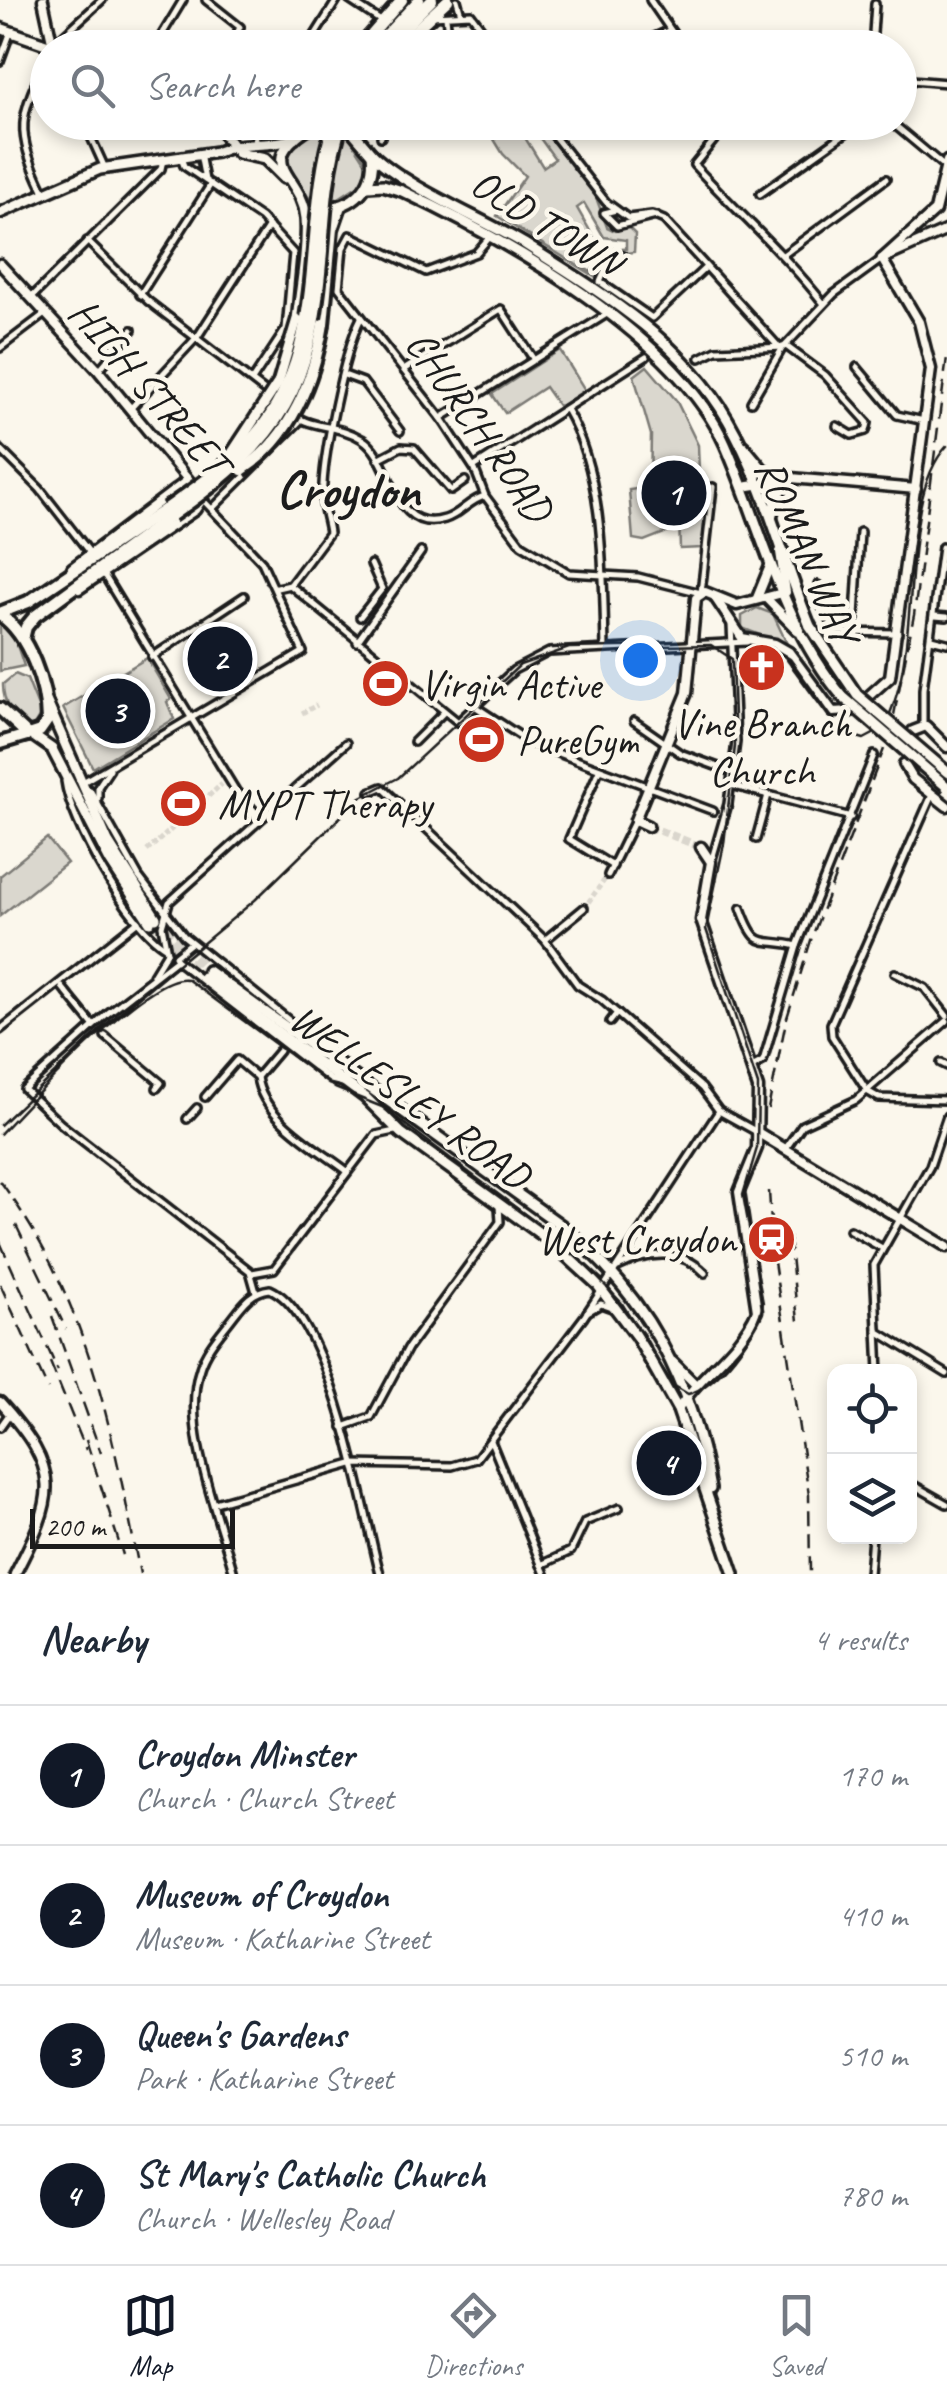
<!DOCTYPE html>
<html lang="en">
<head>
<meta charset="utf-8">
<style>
  :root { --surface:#fff; --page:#f2f2f3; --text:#1f2937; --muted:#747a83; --line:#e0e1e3; --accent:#111827 }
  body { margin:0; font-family:Caveat,sans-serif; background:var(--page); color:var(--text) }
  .controls { position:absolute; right:30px; bottom:30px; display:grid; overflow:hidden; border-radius:20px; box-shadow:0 5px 15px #0003 }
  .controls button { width:90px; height:90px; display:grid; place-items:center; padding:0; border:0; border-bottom:2px solid var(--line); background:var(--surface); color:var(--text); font:50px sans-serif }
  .scale { position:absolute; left:30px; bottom:25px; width:205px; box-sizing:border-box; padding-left:10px; border:5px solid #1c1c1c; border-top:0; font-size:28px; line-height:35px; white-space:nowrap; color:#1c1c1c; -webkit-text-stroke:8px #fbf7ec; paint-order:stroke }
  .you { position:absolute; left:640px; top:660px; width:35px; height:35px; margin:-25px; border:8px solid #fff; border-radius:50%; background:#1a73e8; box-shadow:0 0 0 15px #1a73e833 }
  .badge { display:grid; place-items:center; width:65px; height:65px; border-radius:50%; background:var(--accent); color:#fff; font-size:32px; font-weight:700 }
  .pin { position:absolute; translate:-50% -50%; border:5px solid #fff; box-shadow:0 2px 10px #0006 }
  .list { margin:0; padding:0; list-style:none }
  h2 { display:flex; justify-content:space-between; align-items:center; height:130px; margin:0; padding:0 40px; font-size:42px }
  h2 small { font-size:32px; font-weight:400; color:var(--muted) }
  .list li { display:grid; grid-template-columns:65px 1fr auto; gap:30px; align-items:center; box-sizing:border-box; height:140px; padding:0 40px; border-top:2px solid var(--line) }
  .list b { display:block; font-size:38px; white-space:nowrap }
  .list p { margin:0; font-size:32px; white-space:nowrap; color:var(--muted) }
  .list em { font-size:32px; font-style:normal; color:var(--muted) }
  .icon { flex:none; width:55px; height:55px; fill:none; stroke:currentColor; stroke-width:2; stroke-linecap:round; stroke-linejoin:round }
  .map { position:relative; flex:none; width:947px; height:1574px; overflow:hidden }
  .search { position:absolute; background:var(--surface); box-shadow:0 5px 15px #0003; left:30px; right:30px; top:30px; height:110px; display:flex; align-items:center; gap:25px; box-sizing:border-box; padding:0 35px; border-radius:55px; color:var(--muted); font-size:38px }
  .sheet { height:690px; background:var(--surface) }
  nav { display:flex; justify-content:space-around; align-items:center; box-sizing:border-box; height:140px; border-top:2px solid var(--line); background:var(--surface); font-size:28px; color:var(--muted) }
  nav a { display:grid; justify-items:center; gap:5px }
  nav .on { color:var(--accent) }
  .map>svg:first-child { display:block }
  .green { fill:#dad7ce; stroke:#7b7a75; stroke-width:2.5; fill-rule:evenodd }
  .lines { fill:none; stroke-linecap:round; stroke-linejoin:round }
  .street-tunnel { stroke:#dad6cd; stroke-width:5; stroke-dasharray:5 2.5; stroke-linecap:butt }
  .secondary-tunnel { stroke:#dad6cd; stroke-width:8; stroke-dasharray:8 4; stroke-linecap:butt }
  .primary-tunnel { stroke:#dad6cd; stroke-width:9; stroke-dasharray:9 4.5; stroke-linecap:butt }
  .street-casing { stroke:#1c1c1c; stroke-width:12 }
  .secondary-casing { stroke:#1c1c1c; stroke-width:15 }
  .primary-casing { stroke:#1c1c1c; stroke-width:16 }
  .highway-casing { stroke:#1c1c1c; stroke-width:18 }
  .street { stroke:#fbf7ec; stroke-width:5 }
  .secondary { stroke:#fbf7ec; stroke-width:8 }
  .primary { stroke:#fbf7ec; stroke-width:9 }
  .highway { stroke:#fbf7ec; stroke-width:10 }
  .tram { stroke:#1c1c1c; stroke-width:2.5 }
  .rail { stroke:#1c1c1c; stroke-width:2.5; stroke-dasharray:15 8; stroke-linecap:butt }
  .primary-bridge-casing { stroke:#1c1c1c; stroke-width:16; stroke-linecap:butt }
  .highway-bridge-casing { stroke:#1c1c1c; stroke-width:18; stroke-linecap:butt }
  .primary-bridge { stroke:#fbf7ec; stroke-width:9 }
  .highway-bridge { stroke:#fbf7ec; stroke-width:10 }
  .labels { text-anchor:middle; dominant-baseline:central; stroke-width:9; stroke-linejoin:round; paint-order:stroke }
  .street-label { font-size:42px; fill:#1c1c1c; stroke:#fbf7ec }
  .poi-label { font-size:42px; fill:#1c1c1c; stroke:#fbf7ec; text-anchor:start }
  .district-label { font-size:52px; font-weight:bold; fill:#1c1c1c; stroke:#fbf7ec }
</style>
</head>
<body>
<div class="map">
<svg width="947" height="1574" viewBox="0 0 947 1574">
  <rect width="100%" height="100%" fill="#fbf7ec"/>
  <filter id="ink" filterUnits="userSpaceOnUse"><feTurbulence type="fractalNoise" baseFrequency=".01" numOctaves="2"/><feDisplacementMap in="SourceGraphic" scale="20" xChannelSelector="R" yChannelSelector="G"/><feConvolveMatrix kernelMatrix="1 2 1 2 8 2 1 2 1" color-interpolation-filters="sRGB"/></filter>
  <g filter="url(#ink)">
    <!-- green -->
    <g class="green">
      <path d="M484,123H516L543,167L555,159L529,123H538L594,192L607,227L615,231L628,227L635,234L634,252L609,255L596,277L497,216L525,176L503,154ZM584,203L604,237L626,240V249L605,248L591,272L583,267L597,243L577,208Z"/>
      <polygon points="326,125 312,202 289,170 287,156 293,146"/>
      <polygon points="345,130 368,166 365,181 331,203"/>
      <polygon points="560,350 585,390 559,407 545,387 505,413 492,394"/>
      <polygon points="647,366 676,400 698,445 699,472 689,477 679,470 677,476 650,490 651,435 634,376"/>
      <polygon points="636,489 654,517 665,511 667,532 644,541 633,539 629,490"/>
      <polygon points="705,506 703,548 680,549 679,518"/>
      <polygon points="757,608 773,614 788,646 742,628 742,616"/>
      <polygon points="0,624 14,636 24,666 0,671"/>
      <polygon points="147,658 171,699 167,702 174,719 93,768 63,708"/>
      <path d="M15,674L27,679L41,714L33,727C13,722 3,704 3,684Z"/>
      <polygon points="47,838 67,863 0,916 0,876"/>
    </g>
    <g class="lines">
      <!-- street-tunnel -->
      <g class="street-tunnel">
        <polyline points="302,713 317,705"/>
        <polyline points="147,851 222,784"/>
        <polyline points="584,908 608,875"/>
      </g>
      <!-- secondary-tunnel -->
      <polyline class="secondary-tunnel" points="648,826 701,847"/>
      <!-- primary-tunnel -->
      <g class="primary-tunnel">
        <polyline points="156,918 208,971"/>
        <polyline points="150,922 204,977"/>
      </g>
      <defs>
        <g id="street">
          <polyline points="206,0 240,27 230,48"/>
          <polyline points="349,0 381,21"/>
          <polyline points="457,0 461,14"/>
          <polyline points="650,0 683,48"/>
          <polyline points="432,16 471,14 496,48"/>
          <polyline points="53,45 102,0"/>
          <polyline points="634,46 668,31"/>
          <polyline points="154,48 183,0"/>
          <polyline points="307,48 337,0"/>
          <polyline points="442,48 448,34 446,17"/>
          <polyline points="872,48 875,4"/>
          <polyline points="0,61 11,31"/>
          <polyline points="900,79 947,83"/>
          <polyline points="93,122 90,135 104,166"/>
          <polyline points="543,122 606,202 628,218 652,215 664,220 777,345"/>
          <path d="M729,122L694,165C737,212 785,254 824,304"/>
          <polyline points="891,122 946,168"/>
          <polyline points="374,127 386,122"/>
          <polyline points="381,137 383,126"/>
          <polyline points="253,146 260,122"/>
          <polyline points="200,154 205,180"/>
          <polyline points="181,158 184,166 261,218 293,253 286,329 253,379"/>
          <path d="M44,192C14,129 19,118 48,56"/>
          <polyline points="760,194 861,122"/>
          <polyline points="616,210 604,213 617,226 656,216"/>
          <polyline points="489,238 476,253 426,272 350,235 343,248 339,288 441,418 475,470 485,496 521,544 569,573 638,577 701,593 713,487"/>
          <polyline points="87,241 148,301 271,396"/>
          <polyline points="783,255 886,179"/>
          <polyline points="623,256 611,258 600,282 652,318 705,268"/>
          <polyline points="140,295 211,184"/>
          <polyline points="32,297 161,169 163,160"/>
          <polyline points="786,346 825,375 868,423 866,431 852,435 837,426"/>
          <polyline points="0,348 46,313"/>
          <polyline points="700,358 716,350 784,347 834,294 882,259"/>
          <polyline points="857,367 897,415 924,421"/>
          <polyline points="405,369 501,309 534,360"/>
          <polyline points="99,370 132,330"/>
          <polyline points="344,375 363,382 400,431"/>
          <polyline points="751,402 783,347"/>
          <path d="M283,407C310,432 335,422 362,439C394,458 391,536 445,519C460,515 470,499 485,496"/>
          <polyline points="130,409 198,336 269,226"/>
          <path d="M566,409C605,476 603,571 605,648"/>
          <polyline points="441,418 607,314"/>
          <polyline points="0,449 40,489 90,553"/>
          <polyline points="378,459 401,447 414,448 451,491 465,481"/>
          <polyline points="474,467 646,357"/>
          <polyline points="213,508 299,422"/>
          <polyline points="104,575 236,791 261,818"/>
          <polyline points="290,585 458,722 514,670 549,652 747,642"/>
          <polyline points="818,585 819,602 837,632 898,633"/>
          <path d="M277,588L290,585L329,533C328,523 324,513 323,502C320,466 344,351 361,318"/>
          <polyline points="935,616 947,617"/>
          <polyline points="360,617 382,589 371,564"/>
          <polyline points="854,633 860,532"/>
          <polyline points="931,639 947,643"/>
          <polyline points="357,642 421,552"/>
          <polyline points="152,657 244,596"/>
          <polyline points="476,707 531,743 713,811"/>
          <polyline points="634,721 680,753 732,772"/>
          <polyline points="923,726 923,689 942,547"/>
          <polyline points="414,742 444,712"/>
          <polyline points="599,770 569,839 613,866"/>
          <path d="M65,781C70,822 129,926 165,947"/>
          <polyline points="83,782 303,652 262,562 203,500"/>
          <polyline points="731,785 851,817"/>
          <polyline points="90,790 139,877 184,936 347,1067"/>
          <polyline points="370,792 382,787 545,940 578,985 602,1000 702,1088 719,1111 757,1132"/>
          <polyline points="98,798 98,787 110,769"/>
          <polyline points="248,806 257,821"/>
          <polyline points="756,839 768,795"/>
          <polyline points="712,859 728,804 736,742 731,625"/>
          <polyline points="608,875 635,820"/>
          <path d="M741,908C757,952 760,937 797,946"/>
          <polyline points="545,940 584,908"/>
          <polyline points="167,952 162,926 169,902 346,743"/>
          <polyline points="175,956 191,943"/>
          <polyline points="176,960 108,1013 24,1089 61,1124 250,1271 256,1292"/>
          <polyline points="176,960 331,1080 343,1083"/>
          <polyline points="895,973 925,988 947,1016"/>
          <polyline points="153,975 167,952"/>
          <polyline points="62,987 93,1025"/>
          <polyline points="610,1022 617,1013"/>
          <polyline points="0,1030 138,921"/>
          <polyline points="105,1036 161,1083 157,1088"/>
          <path d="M279,1051L257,1077C262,1118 316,1147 347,1171"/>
          <polyline points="941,1063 947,1066"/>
          <polyline points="752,1067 763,1061 797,946 874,755"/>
          <polyline points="867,1091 832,1036 831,1024 932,795"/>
          <polyline points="867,1091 879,1098 947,1100"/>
          <polyline points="205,1097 237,1060 257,1077"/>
          <polyline points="187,1119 197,1108"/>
          <polyline points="786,1148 802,1125 856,1100 947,1021"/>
          <polyline points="850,1230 882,1248"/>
          <path d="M618,1267C647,1252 681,1248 705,1273"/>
          <polyline points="252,1273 274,1269 376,1135 395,1131"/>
          <polyline points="587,1312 601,1304 612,1308"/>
          <polyline points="877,1331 947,1374"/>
          <polyline points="879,1372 874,1265 930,1166 947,1116"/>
          <polyline points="0,1427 10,1413"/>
          <polyline points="343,1427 371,1417 408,1348 500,1222 499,1206"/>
          <polyline points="491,1441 545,1574"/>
          <polyline points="910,1483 947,1504"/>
          <polyline points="215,1503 352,1464 452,1466 476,1459 584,1317 719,1111"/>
          <polyline points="541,1565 571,1551 585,1522 619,1508"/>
          <path d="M234,1574C219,1516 180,1427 200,1368C205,1351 218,1336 229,1322C241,1307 250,1291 270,1289C331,1316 363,1510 380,1574"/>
          <polyline points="869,1574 872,1536"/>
        </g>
        <g id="secondary">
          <polyline points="43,0 53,46"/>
          <polyline points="882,259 935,211 947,161"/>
          <polyline points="882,259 947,230"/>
          <polyline points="0,264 98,370 203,498 195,510 79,589"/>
          <polyline points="744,446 763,469 780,477 916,489"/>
          <polyline points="743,487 788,480"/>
          <polyline points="772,517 776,497 789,481"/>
          <polyline points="72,568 188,480"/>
          <polyline points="757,598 770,566"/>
          <polyline points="766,598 797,630"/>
          <polyline points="716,599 742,638 775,644 789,652 833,712 852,711 890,677 931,369 919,322 882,259"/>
          <polyline points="913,731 926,726 947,747"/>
          <polyline points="904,764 913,779 947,806"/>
          <polyline points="648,826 635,820 687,693 696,598 705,592 737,605 786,592 780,552"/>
          <polyline points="757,1132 947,1247"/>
          <polyline points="673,1362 696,1385"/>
          <path d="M0,1402C63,1472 56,1495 15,1574"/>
          <path d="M678,1410C699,1374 739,1352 757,1311L739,1192L757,1148L758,1088L701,920L711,862L701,847"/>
        </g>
        <g id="primary">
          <polyline points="0,28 57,48"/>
          <polyline points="215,122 238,153 265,159 284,178"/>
          <path d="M372,154C404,186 481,218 523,243C599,291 682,340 728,420C765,484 782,558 810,626"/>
          <path d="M368,186L383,185L402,191C508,241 675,334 725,444C763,530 781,623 843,697"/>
          <path d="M321,208C353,209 376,186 372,154L348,126"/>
          <path d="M0,213L100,169L217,152C242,141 266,148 294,139"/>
          <path d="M297,319C301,287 308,250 306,218C302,172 247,165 317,122"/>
          <polyline points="45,698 108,842 156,918"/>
          <polyline points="32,735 52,749 110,861 150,922"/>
          <path d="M208,971L562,1226C647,1295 692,1382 710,1489"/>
          <polyline points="204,977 365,1097 401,1133 549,1240 597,1284 637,1337 678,1410 734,1574"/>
        </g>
        <g id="highway">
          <polyline points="360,48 402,0"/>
          <polyline points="374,48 419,0"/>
          <polyline points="384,48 432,0"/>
          <polyline points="396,48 448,0"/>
          <polyline points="354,129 355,122"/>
          <polyline points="323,324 332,229 340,206"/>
          <polyline points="0,613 28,602 166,509"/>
          <path d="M0,615C29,634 47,687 47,721L40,731L28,735L0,709"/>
          <polyline points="23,639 26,627 35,616 171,516"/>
          <polyline points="0,743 27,735"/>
        </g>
      </defs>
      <!-- street casing -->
      <use href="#street" class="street-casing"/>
      <!-- secondary casing -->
      <use href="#secondary" class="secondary-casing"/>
      <!-- primary casing -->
      <use href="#primary" class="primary-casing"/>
      <!-- highway casing -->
      <use href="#highway" class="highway-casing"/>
      <!-- street -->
      <use href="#street" class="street"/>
      <!-- secondary -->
      <use href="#secondary" class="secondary"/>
      <!-- primary -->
      <use href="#primary" class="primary"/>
      <!-- highway -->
      <use href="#highway" class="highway"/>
      <!-- tram -->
      <g class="tram">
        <path d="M736,673L752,650L772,648L790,659L843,733L864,739L881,730C927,662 894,502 947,446"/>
        <path d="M0,1125L105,1025L255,900L361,797L398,778L520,665L569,648L711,645L732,659L735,746L724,844L706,929L758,1085L757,1148L743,1195L763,1303C759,1332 716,1388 688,1394L673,1385L621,1302L567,1246L382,1107L335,1088L187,979C149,971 29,1103 0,1134"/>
      </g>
      <!-- rail -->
      <g class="rail">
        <polyline points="894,715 914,615 947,357"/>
        <polyline points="768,1109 786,1021 812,937 884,749"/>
        <path d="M0,1181C89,1300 112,1431 140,1574"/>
        <polyline points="769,1191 773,1255 809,1495 810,1574"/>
        <polyline points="16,1225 66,1329"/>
        <polyline points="789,1237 798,1321"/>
        <polyline points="0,1242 58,1371"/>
        <polyline points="0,1284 48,1389"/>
        <polyline points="52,1316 101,1453"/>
        <polyline points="50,1362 86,1450"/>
        <polyline points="86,1440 123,1555"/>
      </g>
      <defs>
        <g id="primary-bridge">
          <polyline points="232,453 278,383 297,319"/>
          <polyline points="810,626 857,695 947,772"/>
          <polyline points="843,697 947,787"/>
        </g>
        <g id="highway-bridge">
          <path d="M242,470C291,438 314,380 323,324"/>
          <path d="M166,509C201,484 238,459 264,424C329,337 302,221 334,122"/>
          <path d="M171,516C285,436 311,390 322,251C325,207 328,164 342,122"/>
        </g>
      </defs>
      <!-- primary-bridge casing -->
      <use href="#primary-bridge" class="primary-bridge-casing"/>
      <!-- highway-bridge casing -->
      <use href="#highway-bridge" class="highway-bridge-casing"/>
      <!-- primary-bridge -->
      <use href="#primary-bridge" class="primary-bridge"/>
      <!-- highway-bridge -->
      <use href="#highway-bridge" class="highway-bridge"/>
    </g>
  </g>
  <!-- icons -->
  <defs>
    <symbol id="church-disc" viewBox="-11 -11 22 22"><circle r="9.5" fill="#c8321e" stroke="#fbf7ec"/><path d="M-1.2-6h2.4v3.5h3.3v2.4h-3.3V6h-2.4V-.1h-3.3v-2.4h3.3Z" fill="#fff"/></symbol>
    <symbol id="stadium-disc" viewBox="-11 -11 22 22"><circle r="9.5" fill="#c8321e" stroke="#fbf7ec"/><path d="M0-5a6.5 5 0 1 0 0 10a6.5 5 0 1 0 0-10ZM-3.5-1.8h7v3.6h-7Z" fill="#fff"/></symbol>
    <symbol id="station-disc" viewBox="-11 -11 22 22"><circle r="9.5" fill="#c8321e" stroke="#fbf7ec"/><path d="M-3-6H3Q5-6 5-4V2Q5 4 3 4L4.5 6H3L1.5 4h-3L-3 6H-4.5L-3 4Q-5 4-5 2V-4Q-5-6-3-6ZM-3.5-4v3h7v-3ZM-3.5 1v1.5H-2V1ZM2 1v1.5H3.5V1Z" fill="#fff"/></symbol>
  </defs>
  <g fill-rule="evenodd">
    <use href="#church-disc" x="734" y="640" width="55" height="55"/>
    <use href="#stadium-disc" x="358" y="656" width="55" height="55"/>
    <use href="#stadium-disc" x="454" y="712" width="55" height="55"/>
    <use href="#stadium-disc" x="156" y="776" width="55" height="55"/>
    <use href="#station-disc" x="744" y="1212" width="55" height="55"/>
  </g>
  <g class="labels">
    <!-- street labels -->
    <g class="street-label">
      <text transform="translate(546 223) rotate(32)">OLD TOWN</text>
      <text transform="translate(149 387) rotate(49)">HIGH STREET</text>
      <text transform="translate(479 426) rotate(55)">CHURCH ROAD</text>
      <text transform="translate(807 551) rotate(66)">ROMAN WAY</text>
      <text transform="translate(410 1097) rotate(36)">WELLESLEY ROAD</text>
    </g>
    <!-- poi labels -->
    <g class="poi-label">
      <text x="420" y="684">Virgin Active</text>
      <text x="762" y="723" text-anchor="middle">Vine Branch<tspan x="762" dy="48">Church</tspan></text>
      <text x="517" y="740">PureGym</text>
      <text x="218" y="804">MYPT Therapy</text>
      <text x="736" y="1239" text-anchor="end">West Croydon</text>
    </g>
    <!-- district labels -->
    <g class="district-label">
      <text x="348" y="490">Croydon</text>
    </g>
  </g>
</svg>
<div class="controls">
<button><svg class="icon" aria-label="locate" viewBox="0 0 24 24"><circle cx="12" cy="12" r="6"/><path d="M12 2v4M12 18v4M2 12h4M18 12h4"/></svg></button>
<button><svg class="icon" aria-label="layers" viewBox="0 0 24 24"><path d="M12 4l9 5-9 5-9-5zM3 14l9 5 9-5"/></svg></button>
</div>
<div class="scale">200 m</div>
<div class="you"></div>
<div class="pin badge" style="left:674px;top:493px">1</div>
<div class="pin badge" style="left:220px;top:659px">2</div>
<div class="pin badge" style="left:118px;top:711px">3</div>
<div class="pin badge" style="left:669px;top:1463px">4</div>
<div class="search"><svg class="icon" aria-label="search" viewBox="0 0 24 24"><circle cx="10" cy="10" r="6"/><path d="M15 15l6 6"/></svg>Search here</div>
</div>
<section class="sheet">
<h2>Nearby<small>4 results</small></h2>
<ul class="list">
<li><span class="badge">1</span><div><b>Croydon Minster</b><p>Church · Church Street</p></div><em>170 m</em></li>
<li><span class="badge">2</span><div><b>Museum of Croydon</b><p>Museum · Katharine Street</p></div><em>410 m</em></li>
<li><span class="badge">3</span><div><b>Queen's Gardens</b><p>Park · Katharine Street</p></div><em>510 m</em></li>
<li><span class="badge">4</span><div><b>St Mary's Catholic Church</b><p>Church · Wellesley Road</p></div><em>780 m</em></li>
</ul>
</section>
<nav>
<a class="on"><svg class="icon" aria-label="map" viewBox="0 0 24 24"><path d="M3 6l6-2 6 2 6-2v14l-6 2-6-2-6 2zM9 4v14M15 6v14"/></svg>Map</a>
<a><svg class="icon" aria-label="directions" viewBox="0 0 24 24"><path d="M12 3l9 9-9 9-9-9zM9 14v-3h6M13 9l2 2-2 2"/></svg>Directions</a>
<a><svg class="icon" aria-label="saved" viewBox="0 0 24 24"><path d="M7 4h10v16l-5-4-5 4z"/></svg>Saved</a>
</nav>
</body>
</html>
